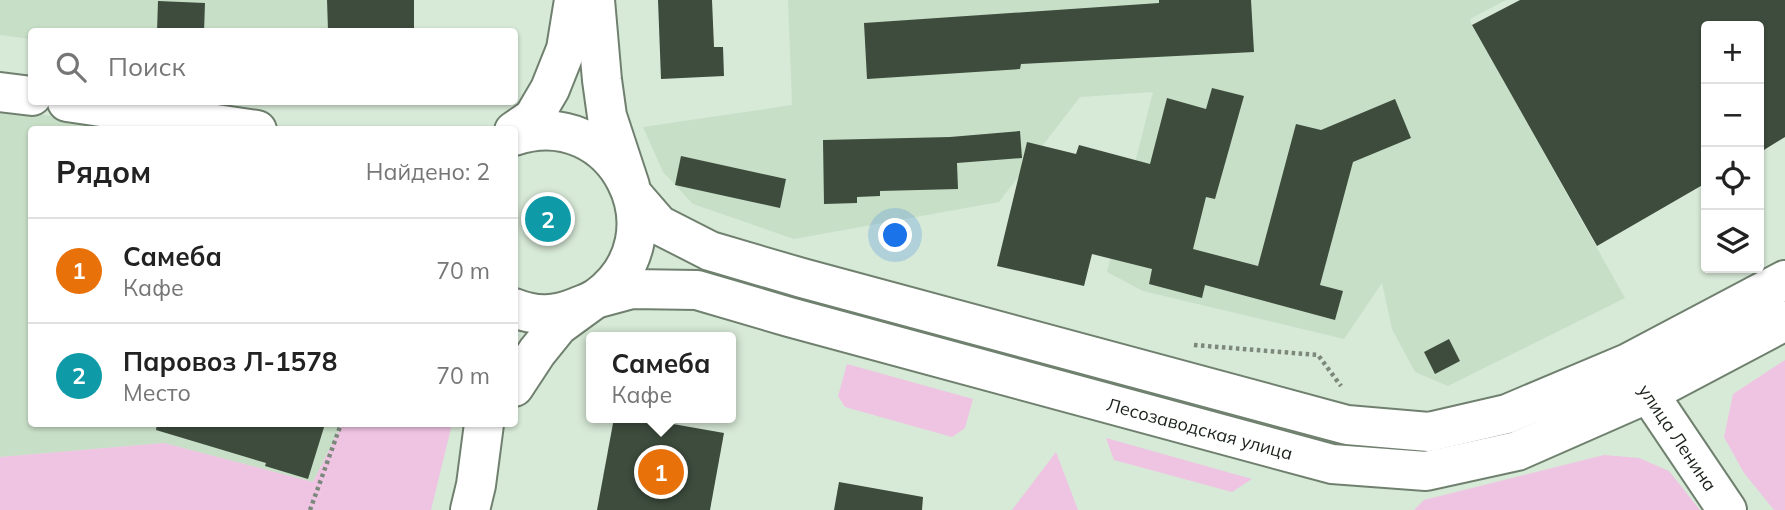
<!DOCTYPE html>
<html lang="ru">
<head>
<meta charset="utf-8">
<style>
  :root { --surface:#fff; --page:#f6f6f6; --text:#222; --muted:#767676; --line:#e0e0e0; --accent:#ea580c }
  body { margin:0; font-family:Mulish,sans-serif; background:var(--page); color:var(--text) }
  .controls { position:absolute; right:21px; top:21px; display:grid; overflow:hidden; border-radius:7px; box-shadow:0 2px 5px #0004 }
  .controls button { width:63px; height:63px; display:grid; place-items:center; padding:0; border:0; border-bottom:2px solid var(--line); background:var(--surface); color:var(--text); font:35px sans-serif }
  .you { position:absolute; left:896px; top:236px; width:24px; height:24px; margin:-18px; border:5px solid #fff; border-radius:50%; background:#1a73e8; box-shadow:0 0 0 10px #1a73e833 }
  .badge { display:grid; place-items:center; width:46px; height:46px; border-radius:50%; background:var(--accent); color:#fff; font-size:23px; font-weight:700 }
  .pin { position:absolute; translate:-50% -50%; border:4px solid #fff; box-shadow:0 2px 7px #0006 }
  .popup { position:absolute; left:586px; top:332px; width:150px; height:91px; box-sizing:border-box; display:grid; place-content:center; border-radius:7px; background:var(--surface); filter:drop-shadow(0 2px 5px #0005); font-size:23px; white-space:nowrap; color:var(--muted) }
  .popup b { font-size:26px; color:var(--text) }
  .popup::after { content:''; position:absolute; left:50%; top:100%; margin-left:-14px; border:14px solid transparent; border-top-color:var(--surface) }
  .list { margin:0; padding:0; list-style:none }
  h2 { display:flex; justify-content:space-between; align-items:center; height:91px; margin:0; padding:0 28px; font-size:30px }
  h2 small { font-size:23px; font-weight:400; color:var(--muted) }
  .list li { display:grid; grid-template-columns:46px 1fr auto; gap:21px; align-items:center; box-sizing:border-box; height:105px; padding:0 28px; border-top:2px solid var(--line) }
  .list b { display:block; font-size:26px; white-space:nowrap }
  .list p { margin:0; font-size:23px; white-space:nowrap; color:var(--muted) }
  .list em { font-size:23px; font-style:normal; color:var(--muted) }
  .icon { flex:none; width:38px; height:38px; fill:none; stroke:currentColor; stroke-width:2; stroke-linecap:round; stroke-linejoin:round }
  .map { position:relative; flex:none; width:1785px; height:510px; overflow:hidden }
  .search { position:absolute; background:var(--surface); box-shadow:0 2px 5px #0004; left:28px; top:28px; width:490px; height:77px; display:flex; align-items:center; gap:18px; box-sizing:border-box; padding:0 24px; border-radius:7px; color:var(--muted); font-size:26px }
  .panel { position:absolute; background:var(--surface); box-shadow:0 2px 5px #0004; left:28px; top:126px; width:490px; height:301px; border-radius:7px }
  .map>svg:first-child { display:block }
  .built { fill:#c8dfc7 }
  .green { fill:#efc4e2 }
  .building { fill:#3d4c3d }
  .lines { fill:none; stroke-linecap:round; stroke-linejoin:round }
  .secondary-casing { stroke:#70806f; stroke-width:42 }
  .primary-casing { stroke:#70806f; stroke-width:42 }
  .path { stroke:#7c887c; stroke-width:4.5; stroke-dasharray:3.5 3.5; stroke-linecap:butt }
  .secondary { stroke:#fff; stroke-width:38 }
  .primary { stroke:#fff; stroke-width:38 }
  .labels { text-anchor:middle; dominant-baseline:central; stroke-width:7; stroke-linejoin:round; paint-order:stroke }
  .street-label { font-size:18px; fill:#1a211a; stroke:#d7e9d7 }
</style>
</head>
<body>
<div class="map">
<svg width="1785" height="510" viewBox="0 0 1785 510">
  <rect width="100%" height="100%" fill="#d7e9d7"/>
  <!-- built -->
  <g class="built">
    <polygon points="0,0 327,0 328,31 32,32 31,39 0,35"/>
    <polygon points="788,0 1506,0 1470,19 1472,25 1625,298 1448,386 1415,372 1392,329 1382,283 1344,339 1143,291 1107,272 1153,92 1080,97 999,202 794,239 693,204 663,172 643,127 792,105"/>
    <polygon points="0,108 134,129 32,130 32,424 342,424 313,482 164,443 0,457"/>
  </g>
  <!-- green -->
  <g class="green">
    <polygon points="1785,360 1785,510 1774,510 1744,473 1724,437 1733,394"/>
    <polygon points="847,364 973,399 965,428 952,437 845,407 838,396"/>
    <polygon points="342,424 452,424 431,510 0,510 0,457 164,443 313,482"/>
    <polygon points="1106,438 1252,479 1232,492 1114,460"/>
    <polygon points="1056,452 1078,510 1012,510"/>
    <polygon points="1604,455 1639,458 1669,471 1700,510 1414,510 1424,500"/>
  </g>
  <!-- building -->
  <g class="building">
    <polygon points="327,0 414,0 414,32 328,32"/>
    <polygon points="658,0 712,0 714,47 723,47 724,76 661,79"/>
    <polygon points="1159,0 1251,0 1254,52 1021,64 1020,69 867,79 864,23 1159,3"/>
    <polygon points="1520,0 1785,0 1785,137 1759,153 1759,26 1706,26 1706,183 1597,246 1472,25"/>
    <polygon points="158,1 205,3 204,32 157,32"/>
    <polygon points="1212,88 1244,96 1215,199 1206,197 1193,249 1258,266 1296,124 1321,130 1395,99 1411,138 1353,162 1320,285 1343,291 1335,320 1205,285 1202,298 1149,284 1152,269 1092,254 1084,286 997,266 1027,142 1076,154 1079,145 1150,164 1167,98 1206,109"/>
    <polygon points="1020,131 1022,158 957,163 958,189 880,191 880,196 857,197 857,203 824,204 823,140 950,137"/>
    <polygon points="681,156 786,179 780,208 675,185"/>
    <polygon points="1449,339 1460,361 1435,374 1424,352"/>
    <polygon points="614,418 639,418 724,433 710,510 597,510"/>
    <polygon points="157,424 325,424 308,479 265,466 266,463 156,430"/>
    <polygon points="839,482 923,497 922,510 834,510"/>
  </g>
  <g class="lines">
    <defs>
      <g id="secondary">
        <polyline points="595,0 602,80 607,116 630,186"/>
        <polyline points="0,92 32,96"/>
        <polyline points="67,102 257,130"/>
        <polyline points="514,131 533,118 550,89 566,49 574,0"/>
        <path id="s1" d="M1630,366L1727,510"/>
      </g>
      <g id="primary">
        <path d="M514,136C616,102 683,236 597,298C591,302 584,304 577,307C555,316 537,317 514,308"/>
        <polyline points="633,195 659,225 710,251 802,278 1347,425 1429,432 1507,414 1628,363 1785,280"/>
        <path id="s2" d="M514,387L537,352L558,326L595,299L632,289L697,290L789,317L1332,464L1426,471L1517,451L1649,393L1785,321"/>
        <polyline points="470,510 476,485 484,424"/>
      </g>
    </defs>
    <!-- secondary casing -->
    <use href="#secondary" class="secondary-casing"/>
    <!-- primary casing -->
    <use href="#primary" class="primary-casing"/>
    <!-- path -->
    <g class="path">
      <polyline points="1194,345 1318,355 1341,386"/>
      <polyline points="310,510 341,424"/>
    </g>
    <!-- secondary -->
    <use href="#secondary" class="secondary"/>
    <!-- primary -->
    <use href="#primary" class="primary"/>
  </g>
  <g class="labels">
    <!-- street labels -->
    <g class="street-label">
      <text stroke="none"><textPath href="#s2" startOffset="746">Лесозаводская улица</textPath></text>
      <text stroke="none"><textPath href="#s1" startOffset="86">улица Ленина</textPath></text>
    </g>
  </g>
</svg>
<div class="controls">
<button>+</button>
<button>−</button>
<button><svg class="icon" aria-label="locate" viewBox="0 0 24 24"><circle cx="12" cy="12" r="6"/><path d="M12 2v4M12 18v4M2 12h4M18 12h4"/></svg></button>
<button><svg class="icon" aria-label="layers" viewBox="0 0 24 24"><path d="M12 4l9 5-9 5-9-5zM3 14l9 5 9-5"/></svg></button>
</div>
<div class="you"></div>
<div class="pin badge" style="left:661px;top:472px;background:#e8710a">1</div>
<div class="popup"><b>Самеба</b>Кафе</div>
<div class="pin badge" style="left:548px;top:219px;background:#0f9aa8">2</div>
<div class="search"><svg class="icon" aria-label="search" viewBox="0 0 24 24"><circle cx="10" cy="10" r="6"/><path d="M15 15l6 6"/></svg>Поиск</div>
<section class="panel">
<h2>Рядом<small>Найдено: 2</small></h2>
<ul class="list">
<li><span class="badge" style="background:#e8710a">1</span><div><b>Самеба</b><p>Кафе</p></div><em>70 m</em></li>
<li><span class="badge" style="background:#0f9aa8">2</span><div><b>Паровоз Л-1578</b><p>Место</p></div><em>70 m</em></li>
</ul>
</section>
</div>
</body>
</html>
